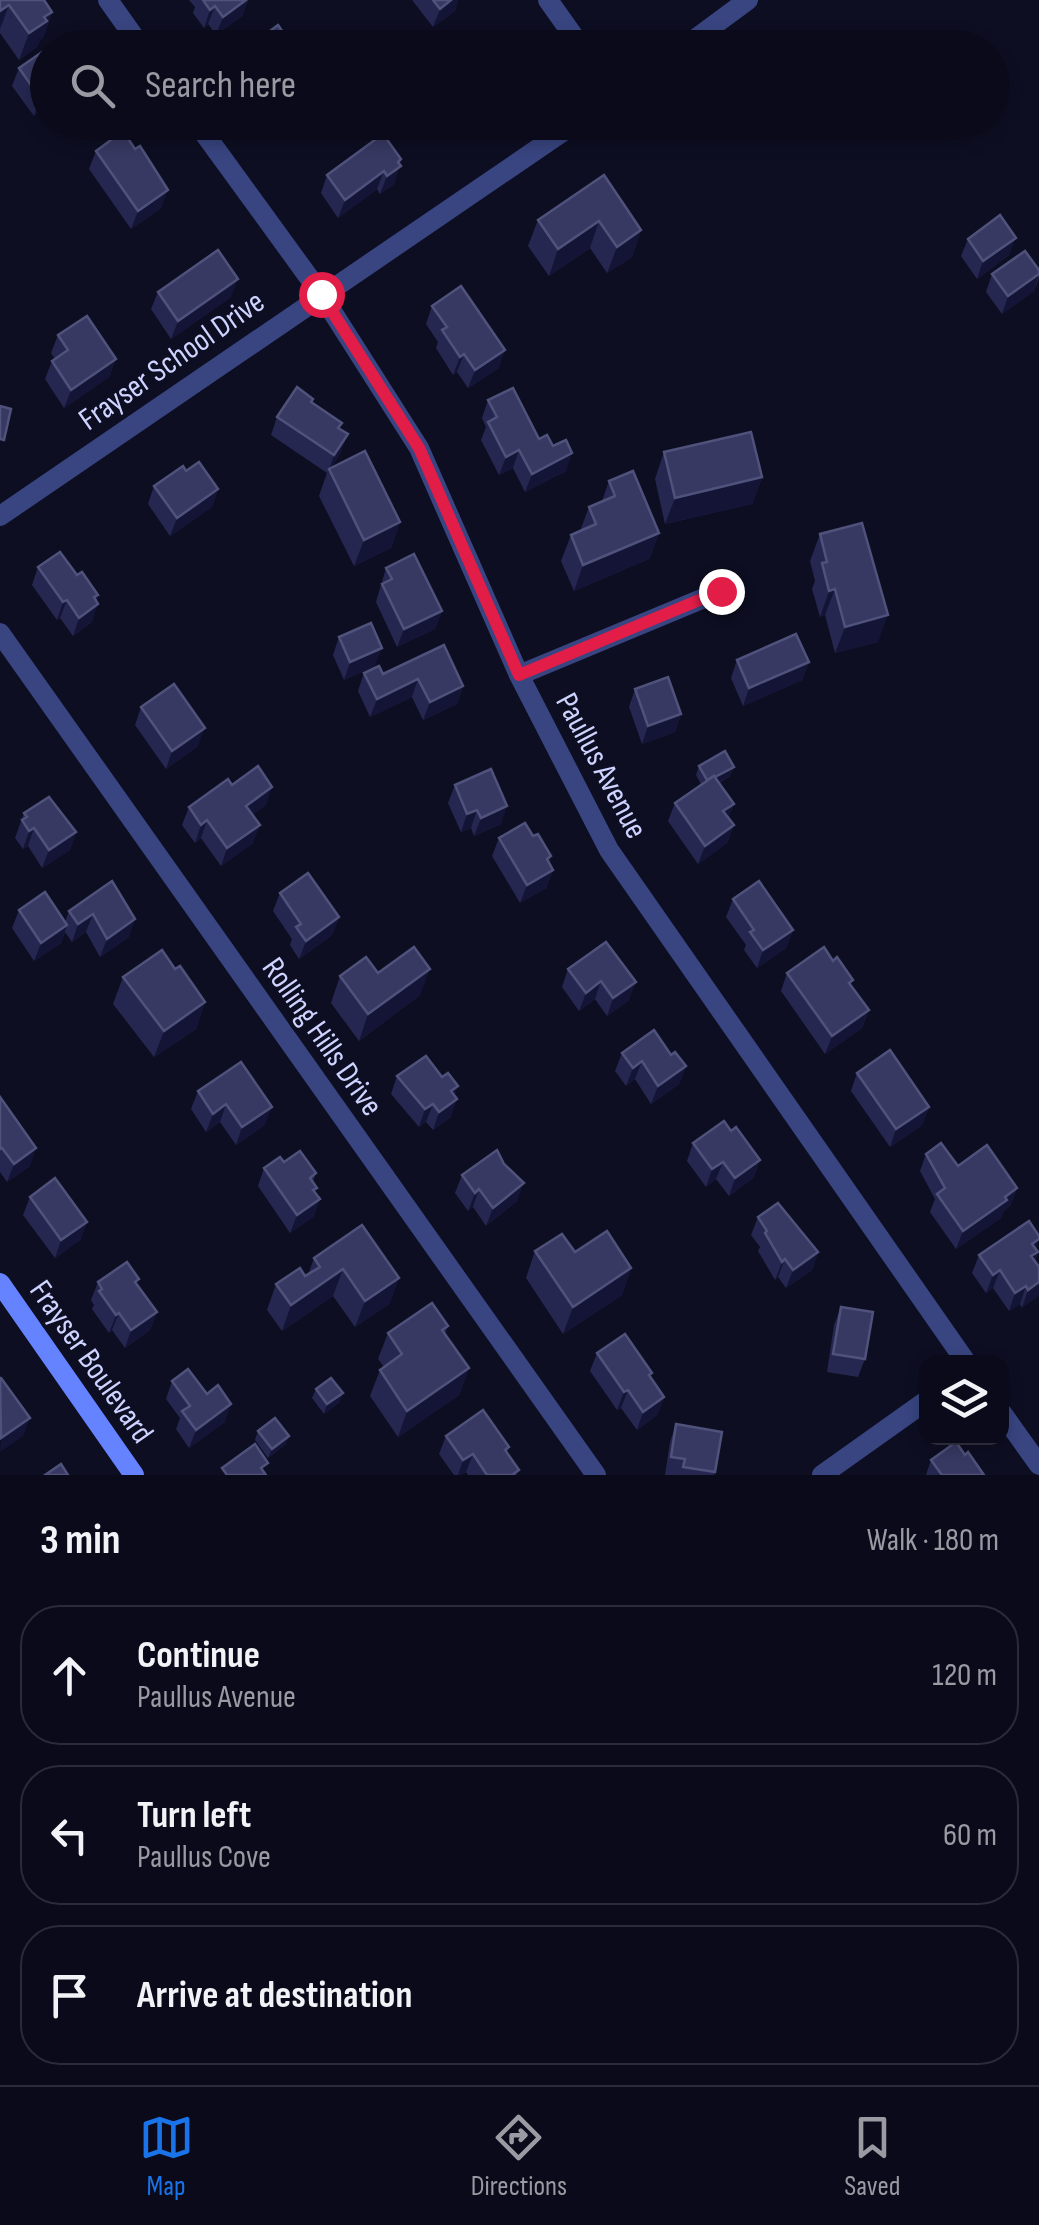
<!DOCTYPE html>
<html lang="en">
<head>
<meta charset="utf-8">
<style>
  :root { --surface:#0a0a1a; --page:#131323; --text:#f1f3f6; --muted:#999aa2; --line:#2a2b39; --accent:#1a73e8 }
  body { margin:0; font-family:"Sofia Sans Condensed",sans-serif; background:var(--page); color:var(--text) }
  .controls { position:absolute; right:30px; bottom:30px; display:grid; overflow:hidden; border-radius:20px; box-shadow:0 5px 15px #0003 }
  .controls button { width:90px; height:90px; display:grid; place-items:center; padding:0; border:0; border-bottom:2px solid var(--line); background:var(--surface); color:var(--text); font:50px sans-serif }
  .stop { position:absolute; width:30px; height:30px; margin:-22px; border:8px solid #e11d48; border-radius:50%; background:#fff }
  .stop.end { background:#e11d48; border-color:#fff; box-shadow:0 2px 10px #0008 }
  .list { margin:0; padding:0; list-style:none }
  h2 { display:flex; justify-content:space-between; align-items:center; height:130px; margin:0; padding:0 40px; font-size:42px }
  h2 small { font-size:32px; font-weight:400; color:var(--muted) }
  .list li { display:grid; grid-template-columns:65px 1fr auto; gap:30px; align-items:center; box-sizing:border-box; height:140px; margin:0 20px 20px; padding:0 20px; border:2px solid var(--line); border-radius:40px }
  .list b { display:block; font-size:38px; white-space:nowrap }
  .list p { margin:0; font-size:32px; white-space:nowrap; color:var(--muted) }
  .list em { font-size:32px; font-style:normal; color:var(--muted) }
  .icon { flex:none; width:55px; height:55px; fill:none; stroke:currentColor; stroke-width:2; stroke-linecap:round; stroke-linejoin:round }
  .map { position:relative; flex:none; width:1039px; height:1475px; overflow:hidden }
  .search { position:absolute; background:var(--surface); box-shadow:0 5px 15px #0003; left:30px; right:30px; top:30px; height:110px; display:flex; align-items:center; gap:25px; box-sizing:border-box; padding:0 35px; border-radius:55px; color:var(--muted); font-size:38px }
  .sheet { height:610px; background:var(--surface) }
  nav { display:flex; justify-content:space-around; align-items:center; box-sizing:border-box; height:140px; border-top:2px solid var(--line); background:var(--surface); font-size:28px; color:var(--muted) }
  nav a { display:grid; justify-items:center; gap:5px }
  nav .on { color:var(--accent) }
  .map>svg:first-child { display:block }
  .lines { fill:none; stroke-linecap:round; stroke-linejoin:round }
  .street { stroke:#384581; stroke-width:20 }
  .secondary { stroke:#6582ff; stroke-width:20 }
  .wall { fill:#262750 }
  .shaded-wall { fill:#141536 }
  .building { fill:#383963; stroke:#4f527b; stroke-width:2.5 }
  .route { stroke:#e11d48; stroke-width:12 }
  .labels { text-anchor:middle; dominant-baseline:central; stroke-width:8; stroke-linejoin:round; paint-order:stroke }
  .street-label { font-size:32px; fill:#ced3ff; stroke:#0d0e22 }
</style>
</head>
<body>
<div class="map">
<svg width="1039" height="1475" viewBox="0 0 1039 1475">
  <rect width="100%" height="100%" fill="#0d0e22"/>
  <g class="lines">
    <!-- street -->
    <g class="street">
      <polyline points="108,0 142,48"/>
      <polyline points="548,0 582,48"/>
      <polyline points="683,48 748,0"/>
      <polyline points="196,122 321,294 419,448 519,675 609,850 966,1362"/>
      <polyline points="0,516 577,122"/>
      <polyline points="0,633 596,1475"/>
      <polyline points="519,675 721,591"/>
      <polyline points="1002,1413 1039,1465"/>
      <polyline points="822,1475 926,1401"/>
    </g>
    <!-- secondary -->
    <polyline class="secondary" points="0,1283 134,1475"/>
  </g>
  <!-- wall -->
  <g class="wall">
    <polygon points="0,0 46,2 52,12 43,38 40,40 37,47 19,60 0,33"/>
    <polygon points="189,0 248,0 242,16 216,35 208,24 204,28 193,13 195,7"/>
    <polygon points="412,0 458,0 455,11 433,27"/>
    <polygon points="48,48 48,111 45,107 34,116 12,86 19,68"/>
    <polygon points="278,122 307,122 288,136"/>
    <polygon points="435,122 469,122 447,139"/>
    <polygon points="96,151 161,208 131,229 89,169"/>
    <polygon points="401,159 394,184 380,194 377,189 338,218 321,193 327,175"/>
    <polygon points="604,175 641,230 632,257 607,273 590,248 549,276 528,246 538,220"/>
    <polygon points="968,239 1009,255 977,279 961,256"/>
    <polygon points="1039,270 1039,278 1034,291 1002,314 986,292 992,274"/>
    <polygon points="158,292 231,297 171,339 151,309"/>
    <polygon points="432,306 499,368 468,388 457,372 453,375 436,348 438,342 426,324"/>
    <polygon points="58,335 116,359 109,377 64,408 45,379 52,361 55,359 51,353"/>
    <polygon points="488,400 539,439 566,471 525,492 513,468 499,475 481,440 486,427 482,418"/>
    <polygon points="312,403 340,429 341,452 331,468 400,522 391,548 354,566 319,496 327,473 271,435 277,417"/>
    <polygon points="664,452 762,477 752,504 665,524 655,479"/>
    <polygon points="186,471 218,489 212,507 170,536 148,504 154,486"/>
    <polygon points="609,481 659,533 649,559 574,591 561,561 571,535 580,531 589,507 602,501"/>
    <polygon points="820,534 878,642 835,653 825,615 820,617 812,589 815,581 810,561"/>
    <polygon points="38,567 77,575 98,595 92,622 73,636 60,618 57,620 32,585"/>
    <polygon points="386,568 442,611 435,629 397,647 376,602"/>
    <polygon points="339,637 375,666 344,680 333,655"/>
    <polygon points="737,660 809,662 802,680 743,706 731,678"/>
    <polygon points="364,673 383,674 463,686 457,704 423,720 412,697 370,717 358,691"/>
    <polygon points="635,689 681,714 675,732 642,744 629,707"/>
    <polygon points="141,707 198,746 166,769 135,725"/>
    <polygon points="699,766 734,767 730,776 719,783 734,804 728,818 734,825 727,843 698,864 668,821 675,803 701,784 696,775"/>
    <polygon points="232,785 266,805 252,815 253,843 221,866 201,838 195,843 182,825 189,807"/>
    <polygon points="455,785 501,824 474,836 471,828 461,832 448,803"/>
    <polygon points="24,813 76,832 70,850 42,868 28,846 23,849 15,838"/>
    <polygon points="533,836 551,856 549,863 553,870 546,888 520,903 492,856 499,838"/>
    <polygon points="112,881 129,937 100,957 86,932 72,942 65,932 61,943 34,961 12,928 19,910 65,922 69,911"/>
    <polygon points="280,893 339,917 332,935 299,959 290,945 292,939 273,911"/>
    <polygon points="733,899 793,930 786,948 757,968 744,950 746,945 726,917"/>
    <polygon points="606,942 629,1000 607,1016 595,999 579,1011 562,987 568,969"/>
    <polygon points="175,969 205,1002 196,1029 154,1057 113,1004 123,977"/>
    <polygon points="378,973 420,995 359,1041 331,1003 340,976"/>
    <polygon points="787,973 851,986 869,1010 862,1028 825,1054 781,991"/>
    <polygon points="622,1053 671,1055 686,1066 679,1084 651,1104 635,1079 626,1086 615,1071"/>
    <polygon points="857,1073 929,1107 922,1125 890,1147 851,1091"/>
    <polygon points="397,1076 451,1117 433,1130 426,1122 419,1127 391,1094"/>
    <polygon points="198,1091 265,1125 236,1145 220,1122 206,1132 191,1109"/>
    <polygon points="0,1097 30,1166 7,1182 0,1172"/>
    <polygon points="731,1131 760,1160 753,1178 729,1196 716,1179 706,1187 687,1161 693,1143"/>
    <polygon points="926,1154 1017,1188 1010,1206 1003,1212 1001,1218 956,1249 930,1212 935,1199 920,1171"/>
    <polygon points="284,1162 316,1173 313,1182 317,1188 315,1193 320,1199 313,1217 290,1233 258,1186 264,1168"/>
    <polygon points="462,1175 517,1201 486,1226 473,1207 468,1211 455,1193"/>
    <polygon points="30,1197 87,1222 80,1240 55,1258 23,1215"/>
    <polygon points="758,1217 818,1252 812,1270 786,1288 778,1277 775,1280 758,1251 760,1247 751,1235"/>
    <polygon points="1039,1236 1036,1250 1038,1252 1035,1261 1039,1267 1022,1308 1020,1304 1009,1311 993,1288 986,1293 972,1273 979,1255"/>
    <polygon points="535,1251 575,1252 631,1268 622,1295 563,1334 526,1278"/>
    <polygon points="314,1258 399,1278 389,1304 355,1327 333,1296 282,1331 267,1310 276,1284 308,1275"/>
    <polygon points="98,1282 137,1284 157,1312 150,1330 125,1348 112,1330 109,1333 92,1309 94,1305 91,1300"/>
    <polygon points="841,1307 865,1359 858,1377 827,1372 834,1325"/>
    <polygon points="448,1326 445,1334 469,1368 459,1395 398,1437 370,1396 380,1370 384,1367 378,1359 388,1333"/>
    <polygon points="597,1353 651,1378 664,1397 657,1415 637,1430 621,1408 617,1410 590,1371"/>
    <polygon points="172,1381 225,1422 189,1448 176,1429 180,1418 166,1399"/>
    <polygon points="316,1389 340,1402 324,1414 312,1398"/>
    <polygon points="676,1424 715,1472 714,1475 665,1475 670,1442"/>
    <polygon points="258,1431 289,1436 285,1445 268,1458 255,1440"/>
    <polygon points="446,1436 509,1447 507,1453 517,1475 468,1475 466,1472 461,1475 454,1475 439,1454"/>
    <polygon points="965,1455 984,1475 926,1475 931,1460"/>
  </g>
  <!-- shaded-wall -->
  <g class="shaded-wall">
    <polygon points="246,0 248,0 242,16 216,35 223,17"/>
    <polygon points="451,0 458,0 455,11 433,27 440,9"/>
    <polygon points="9,5 0,29 0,11"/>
    <polygon points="215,6 208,24 204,28 210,10"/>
    <polygon points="52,12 43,38 40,40 37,47 19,60 29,33 44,17"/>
    <polygon points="48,92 48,101 45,107 34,116 40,98"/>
    <polygon points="293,122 307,122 288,136"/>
    <polygon points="453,122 469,122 447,139"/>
    <polygon points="401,159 394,184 380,194 387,176"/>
    <polygon points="384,171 377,189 338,218 345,200"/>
    <polygon points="168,190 161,208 131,229 138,211"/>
    <polygon points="599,221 590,248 549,276 558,249"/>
    <polygon points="641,230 632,257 607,273 617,247"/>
    <polygon points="1016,238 1009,255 977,279 983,261"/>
    <polygon points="1039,274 1034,291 1002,314 1008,296"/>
    <polygon points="238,279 231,297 171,339 178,321"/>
    <polygon points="505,350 499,368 468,388 475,370"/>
    <polygon points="464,354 457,372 453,375 460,357"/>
    <polygon points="116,359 109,377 64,408 71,390"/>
    <polygon points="348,434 341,452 328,473 334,455"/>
    <polygon points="519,450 513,468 499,475 506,457"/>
    <polygon points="572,453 566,471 525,492 532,474"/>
    <polygon points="762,477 752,504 665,524 675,498"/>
    <polygon points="218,489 212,507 170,536 177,518"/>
    <polygon points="400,522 391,548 354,566 364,540"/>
    <polygon points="659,533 649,559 574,591 583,565"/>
    <polygon points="835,589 825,615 820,617 829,591"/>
    <polygon points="98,595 94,607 98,604 92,622 73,636 79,618 94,597"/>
    <polygon points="67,600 60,618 57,620 63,602"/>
    <polygon points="442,611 435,629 397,647 404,629"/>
    <polygon points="888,615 878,642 835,653 845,627"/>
    <polygon points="382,648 375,666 344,680 350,662"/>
    <polygon points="809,662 802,680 743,706 749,688"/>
    <polygon points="418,679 412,697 370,717 377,699"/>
    <polygon points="463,686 457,704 423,720 430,702"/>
    <polygon points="681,714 675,732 642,744 648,726"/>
    <polygon points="205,728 198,746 166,769 172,751"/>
    <polygon points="734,767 730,776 705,790 708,781"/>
    <polygon points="272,787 266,805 239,824 246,806"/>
    <polygon points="734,804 727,822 723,811"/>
    <polygon points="507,806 501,824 474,836 481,818"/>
    <polygon points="477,810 471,828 461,832 467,814"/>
    <polygon points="207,820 201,838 195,843 201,825"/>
    <polygon points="260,825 253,843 221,866 227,848"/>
    <polygon points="734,825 727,843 698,864 705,846"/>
    <polygon points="34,828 28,846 23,849 29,831"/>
    <polygon points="76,832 70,850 42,868 49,850"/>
    <polygon points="551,856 545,874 553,870 546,888 520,903 527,885 547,859"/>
    <polygon points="93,914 86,932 72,942 78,924"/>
    <polygon points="339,917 332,935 299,959 306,941"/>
    <polygon points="135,919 129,937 100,957 107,939"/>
    <polygon points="67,925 61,943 34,961 41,943"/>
    <polygon points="793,930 786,948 757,968 763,950"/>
    <polygon points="430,969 420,995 359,1041 368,1014"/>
    <polygon points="601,981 595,999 579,1011 586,993"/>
    <polygon points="636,982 629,1000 607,1016 613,998"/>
    <polygon points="205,1002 196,1029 154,1057 164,1031"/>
    <polygon points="869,1010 862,1028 825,1054 832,1036"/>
    <polygon points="642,1061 635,1079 626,1086 633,1068"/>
    <polygon points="686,1066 679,1084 651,1104 658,1086"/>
    <polygon points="458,1086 452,1103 457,1099 451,1117 433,1130 439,1112 451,1091"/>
    <polygon points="226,1104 220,1122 206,1132 213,1114"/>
    <polygon points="433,1104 426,1122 419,1127 425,1109"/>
    <polygon points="272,1107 265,1125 236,1145 242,1127"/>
    <polygon points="929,1107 922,1125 890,1147 896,1129"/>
    <polygon points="36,1148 30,1166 7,1182 14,1164"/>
    <polygon points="760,1160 753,1178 729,1196 735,1178"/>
    <polygon points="723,1162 716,1179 706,1187 712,1169"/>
    <polygon points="524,1183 517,1201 486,1226 493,1208"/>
    <polygon points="317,1188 311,1206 320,1199 313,1217 290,1233 297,1215 313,1190"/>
    <polygon points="1017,1188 1010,1206 1003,1212 1001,1218 956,1249 963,1231"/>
    <polygon points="479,1189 473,1207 468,1211 475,1193"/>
    <polygon points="87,1222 80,1240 55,1258 61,1240"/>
    <polygon points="1039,1239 1035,1254 1038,1252 1031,1270 1032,1244"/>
    <polygon points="818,1252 812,1270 786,1288 793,1270"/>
    <polygon points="785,1259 778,1277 775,1280 782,1262"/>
    <polygon points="631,1268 622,1295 563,1334 573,1307"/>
    <polygon points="343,1269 333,1296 282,1331 291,1305"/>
    <polygon points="1000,1270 993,1288 986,1293 993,1275"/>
    <polygon points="399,1278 389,1304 355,1327 365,1301"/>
    <polygon points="1039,1282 1039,1296 1022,1308 1028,1290"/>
    <polygon points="1026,1286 1020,1304 1009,1311 1015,1293"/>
    <polygon points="157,1312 150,1330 125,1348 131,1330"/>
    <polygon points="119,1313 112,1330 109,1333 116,1315"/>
    <polygon points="469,1368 459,1395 398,1437 407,1411"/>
    <polygon points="628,1390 621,1408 617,1410 624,1392"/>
    <polygon points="343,1393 340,1402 324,1414 327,1404"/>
    <polygon points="664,1397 657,1415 637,1430 643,1412"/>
    <polygon points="231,1404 225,1422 189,1448 196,1430"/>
    <polygon points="30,1418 23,1436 0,1452 1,1438"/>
    <polygon points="289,1436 285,1445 268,1458 272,1449"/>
    <polygon points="473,1454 466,1472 461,1475 458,1475 463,1460"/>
  </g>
  <!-- building -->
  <g class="building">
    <polygon points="0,0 44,0 52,12 44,17 47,21 29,33 9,5 0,11"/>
    <polygon points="203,0 246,0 223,17 215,6 210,10"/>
    <polygon points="433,0 451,0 440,9"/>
    <polygon points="278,25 294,48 247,48"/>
    <polygon points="61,39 67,48 48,48"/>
    <polygon points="306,40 311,48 296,48"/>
    <polygon points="48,48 48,92 40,98 19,68"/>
    <polygon points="123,131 135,149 140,146 168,190 138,211 96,151"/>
    <polygon points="383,134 401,159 398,162 401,166 387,176 384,171 345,200 327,175"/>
    <polygon points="604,175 641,230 617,247 599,221 558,249 538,220"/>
    <polygon points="1000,215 1016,238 983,261 968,239"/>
    <polygon points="218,250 238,279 178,321 158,292"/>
    <polygon points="1025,251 1039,270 1039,274 1008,296 992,274"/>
    <polygon points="461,286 505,350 475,370 464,354 460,357 442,330 447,327 432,306"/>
    <polygon points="87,316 116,359 71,390 52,361 68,350 58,335"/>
    <polygon points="297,387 313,399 311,402 342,423 338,428 348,434 334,455 277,417"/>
    <polygon points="513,388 539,439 547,435 553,446 566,440 572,453 532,474 519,450 506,457 488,422 497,417 488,400"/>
    <polygon points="0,406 11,409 4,440 0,439"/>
    <polygon points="751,432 762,477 675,498 664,452"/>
    <polygon points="365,451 400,522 364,540 329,469"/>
    <polygon points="199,462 218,489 177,518 154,486 183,466 186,471"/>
    <polygon points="633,471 659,533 583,565 571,535 596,524 589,507 615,496 609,481"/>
    <polygon points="862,523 888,615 845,627 835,589 829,591 822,563 827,562 820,534"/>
    <polygon points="60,552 77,575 82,572 98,595 94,597 98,604 79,618 67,600 63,602 38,567"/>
    <polygon points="414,554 442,611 404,629 382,584 392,579 386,568"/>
    <polygon points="371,623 382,648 350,662 339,637"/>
    <polygon points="796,634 809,662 749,688 737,660"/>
    <polygon points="444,645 463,686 430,702 418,679 377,699 364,673 379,666 383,674"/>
    <polygon points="668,677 681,714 648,726 635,689"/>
    <polygon points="174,684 205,728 172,751 141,707"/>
    <polygon points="725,751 734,767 715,777 714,776 707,780 699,766"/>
    <polygon points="258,766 272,787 246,806 260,825 227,848 207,820 201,825 189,807 228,779 232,785"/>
    <polygon points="491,769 507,806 481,818 477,810 467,814 455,785"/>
    <polygon points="714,776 734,804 723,811 734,825 705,846 675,803"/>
    <polygon points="49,797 76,832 49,850 34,828 29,831 22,820 27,817 24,813"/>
    <polygon points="525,823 533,836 538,834 551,856 547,859 553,870 527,885 499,838"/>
    <polygon points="308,873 339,917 306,941 296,927 301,924 280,893"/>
    <polygon points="112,881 135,919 107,939 93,914 78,924 69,911"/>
    <polygon points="759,881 793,930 763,950 750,932 754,930 733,899"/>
    <polygon points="45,892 67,925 41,943 19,910"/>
    <polygon points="606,942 636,982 613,998 601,981 586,993 568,969"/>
    <polygon points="414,947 430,969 368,1014 340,976 366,957 378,973"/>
    <polygon points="824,947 833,961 837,957 853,980 849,983 869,1010 832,1036 787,973"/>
    <polygon points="162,950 175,969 180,966 205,1002 164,1031 123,977"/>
    <polygon points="654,1030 671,1055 675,1052 686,1066 658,1086 642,1061 633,1068 622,1053"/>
    <polygon points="890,1050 929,1107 896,1129 857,1073"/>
    <polygon points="426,1056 442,1077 448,1073 458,1086 451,1091 457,1099 439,1112 433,1104 425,1109 397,1076"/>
    <polygon points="241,1062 272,1107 242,1127 226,1104 213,1114 198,1091"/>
    <polygon points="0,1097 36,1148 14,1164 2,1148 0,1149"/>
    <polygon points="724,1121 731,1131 736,1127 760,1160 735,1178 723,1162 712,1169 693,1143"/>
    <polygon points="941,1143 958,1166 987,1145 1017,1188 1005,1197 1007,1200 963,1231 937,1194 945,1188 926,1154"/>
    <polygon points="497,1150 504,1164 524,1183 493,1208 479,1189 475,1193 462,1175"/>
    <polygon points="300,1151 316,1173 310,1178 317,1188 313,1190 320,1199 297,1215 264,1168 280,1157 284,1162"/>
    <polygon points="55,1178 87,1222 61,1240 30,1197"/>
    <polygon points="778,1203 818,1252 793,1270 785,1259 782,1262 765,1233 767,1231 758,1217"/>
    <polygon points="1029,1221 1039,1236 1039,1239 1032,1244 1038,1252 1031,1256 1039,1267 1039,1282 1028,1290 1026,1286 1015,1293 1000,1270 993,1275 979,1255"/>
    <polygon points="362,1225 399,1278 365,1301 343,1269 291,1305 276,1284 300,1268 305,1276 320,1267 314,1258"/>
    <polygon points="607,1231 631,1268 573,1307 535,1251 562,1234 575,1252"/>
    <polygon points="127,1262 139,1279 135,1282 157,1312 131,1330 119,1313 116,1315 99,1291 102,1289 98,1282"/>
    <polygon points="432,1303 448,1326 442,1330 469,1368 407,1411 380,1370 402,1354 388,1333"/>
    <polygon points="841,1307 873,1312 865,1359 833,1354"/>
    <polygon points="625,1334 652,1373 649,1375 664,1397 643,1412 628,1390 624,1392 597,1353"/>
    <polygon points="188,1369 207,1394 218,1385 231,1404 196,1430 182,1411 190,1406 172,1381"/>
    <polygon points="0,1378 1,1378 30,1418 1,1438"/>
    <polygon points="331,1378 343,1393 327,1404 316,1389"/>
    <polygon points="483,1410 509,1447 505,1450 519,1470 512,1475 487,1475 473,1454 463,1460 446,1436"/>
    <polygon points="275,1418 289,1436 272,1449 258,1431"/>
    <polygon points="676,1424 722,1432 715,1472 683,1467 685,1459 671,1457"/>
    <polygon points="956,1442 965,1455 968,1452 984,1475 942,1475 931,1460"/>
    <polygon points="255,1444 268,1463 261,1468 266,1475 227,1475 222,1468"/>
    <polygon points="61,1464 68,1475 45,1475"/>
  </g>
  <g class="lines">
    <!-- route -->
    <polyline class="route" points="321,294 419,448 519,675 721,591"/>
  </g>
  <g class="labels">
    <!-- street labels -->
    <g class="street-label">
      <text transform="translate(172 361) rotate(-35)">Frayser School Drive</text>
      <text transform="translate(601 766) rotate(62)">Paullus Avenue</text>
      <text transform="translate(322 1037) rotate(55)">Rolling Hills Drive</text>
      <text transform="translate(91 1362) rotate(55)">Frayser Boulevard</text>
    </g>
  </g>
</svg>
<div class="controls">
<button><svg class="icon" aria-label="layers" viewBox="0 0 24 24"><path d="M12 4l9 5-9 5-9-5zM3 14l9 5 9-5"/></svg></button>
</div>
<div class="stop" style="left:321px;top:294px"></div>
<div class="stop end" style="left:721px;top:591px"></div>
<div class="search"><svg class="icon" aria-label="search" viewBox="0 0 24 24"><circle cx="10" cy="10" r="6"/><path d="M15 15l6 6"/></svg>Search here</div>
</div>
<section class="sheet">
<h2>3 min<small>Walk · 180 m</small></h2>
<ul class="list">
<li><svg class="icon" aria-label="ahead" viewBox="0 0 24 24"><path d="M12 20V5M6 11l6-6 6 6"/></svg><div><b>Continue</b><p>Paullus Avenue</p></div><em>120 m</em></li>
<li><svg class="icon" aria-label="left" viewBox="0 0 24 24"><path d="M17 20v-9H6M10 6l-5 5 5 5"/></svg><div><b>Turn left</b><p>Paullus Cove</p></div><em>60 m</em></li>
<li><svg class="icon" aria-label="arrive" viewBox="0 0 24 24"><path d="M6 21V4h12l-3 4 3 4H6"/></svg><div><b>Arrive at destination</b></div></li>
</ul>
</section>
<nav>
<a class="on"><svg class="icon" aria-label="map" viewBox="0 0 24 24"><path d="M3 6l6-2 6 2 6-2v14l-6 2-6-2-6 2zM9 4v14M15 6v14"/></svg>Map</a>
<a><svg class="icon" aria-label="directions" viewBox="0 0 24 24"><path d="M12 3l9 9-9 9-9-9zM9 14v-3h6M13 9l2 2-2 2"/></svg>Directions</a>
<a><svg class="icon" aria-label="saved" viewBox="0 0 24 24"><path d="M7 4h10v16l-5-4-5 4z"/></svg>Saved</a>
</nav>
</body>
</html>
